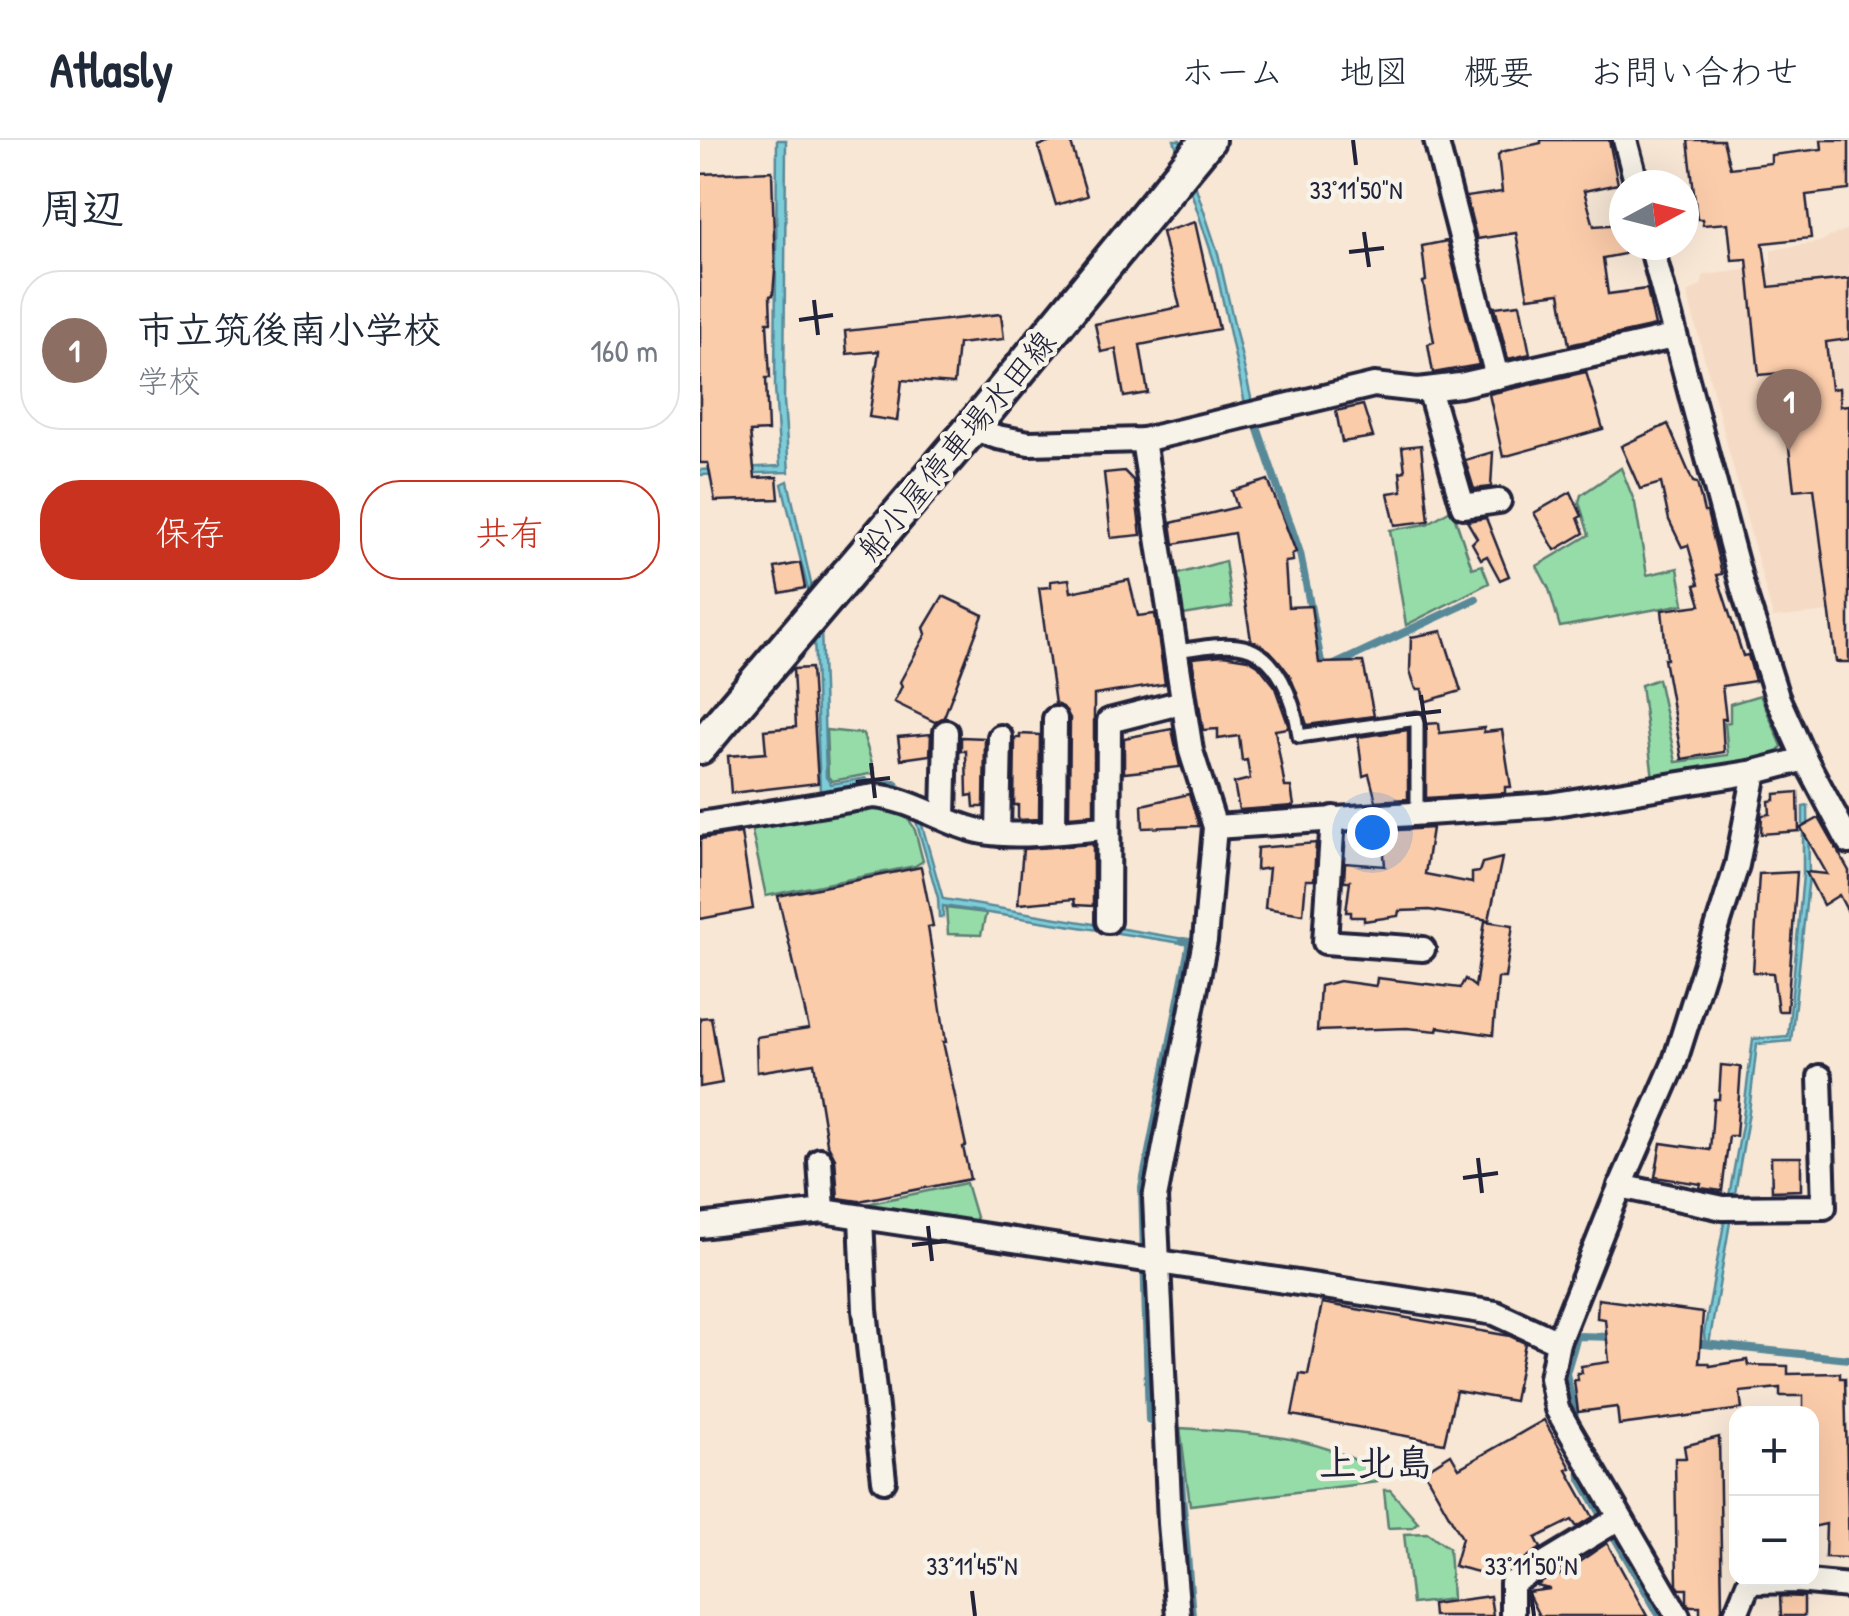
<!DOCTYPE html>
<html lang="ja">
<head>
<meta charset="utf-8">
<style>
  :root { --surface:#fff; --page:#f2f2f3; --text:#1f2937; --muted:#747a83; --line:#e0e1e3; --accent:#c8321e }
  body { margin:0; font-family:"Patrick Hand","Klee One",sans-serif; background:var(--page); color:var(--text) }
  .controls { position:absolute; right:30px; bottom:30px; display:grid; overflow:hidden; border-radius:20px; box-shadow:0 10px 40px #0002 }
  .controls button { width:90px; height:90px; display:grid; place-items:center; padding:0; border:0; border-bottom:2px solid var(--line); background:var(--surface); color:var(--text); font:50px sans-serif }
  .compass { position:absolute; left:909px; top:30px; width:90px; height:90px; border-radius:50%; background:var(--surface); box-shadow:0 10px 40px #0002; rotate:83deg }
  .you { position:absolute; left:672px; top:692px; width:35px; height:35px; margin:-25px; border:8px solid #fff; border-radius:50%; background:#1a73e8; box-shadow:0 0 0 15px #1a73e833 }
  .badge { display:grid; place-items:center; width:65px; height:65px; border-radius:50%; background:var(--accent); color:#fff; font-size:32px; font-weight:700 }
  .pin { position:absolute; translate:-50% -82px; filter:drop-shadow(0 2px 5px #0008) }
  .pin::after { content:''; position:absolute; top:52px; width:35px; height:30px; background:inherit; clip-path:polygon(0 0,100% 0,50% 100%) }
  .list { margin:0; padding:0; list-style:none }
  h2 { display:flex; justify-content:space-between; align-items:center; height:130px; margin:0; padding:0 40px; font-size:42px }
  h2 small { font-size:32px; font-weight:400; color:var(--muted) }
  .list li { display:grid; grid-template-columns:65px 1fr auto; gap:30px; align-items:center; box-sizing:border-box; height:160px; margin:0 20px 20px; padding:0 20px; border:2px solid var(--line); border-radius:40px }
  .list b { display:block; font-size:38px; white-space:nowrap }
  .list p { margin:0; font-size:32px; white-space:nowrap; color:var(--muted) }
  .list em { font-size:32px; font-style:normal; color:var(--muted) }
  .actions { display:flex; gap:20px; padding:30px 40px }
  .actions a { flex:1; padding:22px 0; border:2px solid var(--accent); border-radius:40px; text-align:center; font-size:35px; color:var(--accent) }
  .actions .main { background:var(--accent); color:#fff }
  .map { position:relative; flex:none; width:1149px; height:1476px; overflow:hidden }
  header { display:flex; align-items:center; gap:60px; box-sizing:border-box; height:140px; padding:0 50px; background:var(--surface); border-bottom:2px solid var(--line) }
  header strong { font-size:48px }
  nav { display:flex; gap:55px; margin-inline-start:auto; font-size:35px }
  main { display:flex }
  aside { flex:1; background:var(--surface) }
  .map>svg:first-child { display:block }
  .built { fill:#f5dbc5 }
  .green { fill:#96dca9; stroke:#5c7f72; stroke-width:2.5 }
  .water { fill:#7dcdd8; stroke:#598999; stroke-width:2.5 }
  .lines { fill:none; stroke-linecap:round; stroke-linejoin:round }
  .stream { stroke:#598999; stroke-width:8 }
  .building { fill:#fbccaa; stroke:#22223b; stroke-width:2.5 }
  .lane-casing { stroke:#22223b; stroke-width:19 }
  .street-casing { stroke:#22223b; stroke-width:30 }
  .secondary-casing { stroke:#22223b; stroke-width:40 }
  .lane { stroke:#f7f3e8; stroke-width:11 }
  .street { stroke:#f7f3e8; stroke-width:22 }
  .secondary { stroke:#f7f3e8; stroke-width:32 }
  .ticks { fill:none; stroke:#22223b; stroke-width:4 }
  .labels { text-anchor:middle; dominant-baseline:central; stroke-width:9; stroke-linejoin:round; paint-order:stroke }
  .street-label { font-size:32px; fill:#22223b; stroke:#f7f3e8 }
  .quarter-label { font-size:38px; font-weight:bold; fill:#22223b; stroke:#f7f3e8 }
  .ticks-label { font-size:25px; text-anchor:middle; fill:#22223b; stroke:#f7f3e8; stroke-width:9; stroke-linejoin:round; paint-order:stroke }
</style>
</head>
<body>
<header>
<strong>Atlasly</strong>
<nav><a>ホーム</a><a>地図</a><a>概要</a><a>お問い合わせ</a></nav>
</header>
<main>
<aside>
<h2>周辺<small></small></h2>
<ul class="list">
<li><span class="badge" style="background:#8d6e63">1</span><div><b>市立筑後南小学校</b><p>学校</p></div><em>160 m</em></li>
</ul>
<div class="actions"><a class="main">保存</a><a>共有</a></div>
</aside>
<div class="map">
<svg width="1149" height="1476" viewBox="0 0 1149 1476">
  <rect width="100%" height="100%" fill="#f8e7d5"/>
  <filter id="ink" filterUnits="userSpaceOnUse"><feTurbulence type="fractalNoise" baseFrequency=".01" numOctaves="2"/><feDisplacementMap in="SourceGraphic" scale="20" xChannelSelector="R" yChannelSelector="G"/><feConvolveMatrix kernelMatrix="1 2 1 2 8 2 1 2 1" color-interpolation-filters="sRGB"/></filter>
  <g filter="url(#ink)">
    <!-- built -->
    <polygon class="built" points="1149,88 1149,470 1073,478 987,153 1001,145 1004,135 1071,127 1071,110 1119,102"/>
    <!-- green -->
    <g class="green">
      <polygon points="921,328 935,363 947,435 978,428 984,464 860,487 849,449 837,426 889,395 879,362 881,355"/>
      <polygon points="752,369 772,428 782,425 789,443 706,485 690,390 727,384"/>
      <polygon points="525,421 532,467 483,475 478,434"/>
      <polygon points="958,539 976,622 1028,615 1025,583 1030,582 1030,564 1060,555 1082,606 1074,618 953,638 941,545"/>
      <polygon points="126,590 163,594 175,633 132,641 128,637"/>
      <path d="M181,667C219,677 213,687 223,721L215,726L66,756L51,687L149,669Z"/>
      <polygon points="246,768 286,773 281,795 248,794"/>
      <polygon points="266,1043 278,1084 152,1067"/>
      <path d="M480,1288C551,1293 619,1294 680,1334L677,1342L490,1365Z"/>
      <polygon points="684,1350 690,1350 718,1382 712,1387 688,1388"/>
      <polygon points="728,1393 749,1408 752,1459 712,1464 704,1394"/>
    </g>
    <!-- water -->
    <g class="water">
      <polygon points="77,0 86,0 84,261 89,332 0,335 0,330 80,326 75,247"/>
      <polygon points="474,0 480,0 518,113 552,262 545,264 515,124"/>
      <polygon points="88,341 121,488 126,637 131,644 166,638 170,644 120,652 114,496 109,454 82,344"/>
      <polygon points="1108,666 1109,736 1091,901 1057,904 1049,972 1009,1204 1005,1204 1004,1193 1042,985 1053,899 1088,896 1103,735 1103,667"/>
      <polygon points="220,678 243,759 496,801 495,805 243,766 243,777 239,777 238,758 216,681"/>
    </g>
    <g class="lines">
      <!-- stream -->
      <g class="stream">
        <polyline points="553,275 600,413 622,527 628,528 776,459"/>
        <polyline points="160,643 195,644 204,657"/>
        <polyline points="483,801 490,802 442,1048 449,1280 477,1293 492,1476"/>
        <polyline points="994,1203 1149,1219"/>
        <polyline points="877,1286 866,1233 877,1196 916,1197"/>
        <polyline points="880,1325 881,1339 960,1476"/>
      </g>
    </g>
    <!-- building -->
    <g class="building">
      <polygon points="358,0 370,0 387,56 356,65 338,6"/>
      <polygon points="841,0 909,0 918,44 884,51 894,86 924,84 924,114 903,118 908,154 947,149 955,186 869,205 860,153 828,157 816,93 777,99 766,57 802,52 798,15 801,12 841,3"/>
      <polygon points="988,0 1023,0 1030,28 1071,23 1071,15 1122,9 1121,0 1149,0 1149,50 1106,55 1111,98 1063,103 1069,147 1149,139 1149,199 1126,202 1131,249 1139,248 1140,266 1149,265 1149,522 1136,522 1114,348 1094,350 1087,291 1096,287 1087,288 1081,233 1059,235 1047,119 1032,120 1028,83 1003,85 1002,79 997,79"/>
      <polygon points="72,31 75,130 73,155 70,156 71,182 67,182 70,238 66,238 68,291 50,292 55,338 77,337 79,359 15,361 8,323 0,323 0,34"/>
      <polygon points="495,82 519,189 440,205 448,253 424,257 416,209 401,212 395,184 480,167 462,92"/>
      <polygon points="747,101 779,225 733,233 728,204 734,202 723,142 726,141 722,106"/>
      <polygon points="820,164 830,214 808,219 795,167"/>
      <polygon points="301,174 304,199 258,204 254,244 202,240 197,281 169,277 179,211 147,214 145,191"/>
      <polygon points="886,232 903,289 803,317 789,254"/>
      <polygon points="663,265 673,297 642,302 636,271"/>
      <polygon points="968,284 993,342 997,343 1004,372 1007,372 1022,434 1017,435 1043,516 1048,515 1055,541 1022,546 1026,579 1022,579 1024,612 982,619 964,519 967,519 962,470 1001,465 995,445 999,444 988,405 982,407 969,380 961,343 940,349 921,306"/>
      <polygon points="721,305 729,381 695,385 688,353 702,351 700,332 705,331 702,307"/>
      <polygon points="793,312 791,347 774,349 765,320"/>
      <polygon points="424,331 434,341 441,395 411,398 404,333"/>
      <polygon points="568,340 596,412 592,414 593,421 585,422 588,467 611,466 619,523 663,522 674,576 607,585 590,535 570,511 551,500 534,393 474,404 471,383 537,367 532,351"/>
      <polygon points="871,352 882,376 878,378 884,393 855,410 834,373"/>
      <polygon points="786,378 809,436 800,440 787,416 781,419 772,403 777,398 767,381"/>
      <polygon points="100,423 105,448 80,453 75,428"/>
      <polygon points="369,439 371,452 429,440 438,476 455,474 465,544 394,555 394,674 369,676 370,578 363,567 355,564 339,448 351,447 351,441"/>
      <polygon points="243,456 283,475 244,577 235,582 194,562 202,546 200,542 226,494 224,488"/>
      <polygon points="742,491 761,551 724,562 722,549 716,549 710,531 711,497"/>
      <polygon points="523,515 548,519 558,525 574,545 588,584 588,588 575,590 585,647 591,647 594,666 539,670 534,643 550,639 547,620 542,621 539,596 518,599 518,589 503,590 492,518"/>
      <polygon points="111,528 118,643 31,653 28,616 66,613 64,590 96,587 93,529"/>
      <polygon points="739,583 740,593 784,588 784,592 802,590 811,647 805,647 805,653 726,658 726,584"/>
      <polygon points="472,589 480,627 424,633 424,598"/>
      <polygon points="708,590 708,659 676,661 669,634 663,636 658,597"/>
      <polygon points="231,594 230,615 201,619 198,597"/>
      <polygon points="320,594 340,595 339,679 318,680 318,665 314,665 315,598 320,598"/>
      <polygon points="261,597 285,598 284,667 274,667 273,655 267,656 266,611 261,611"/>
      <polygon points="1098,652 1099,691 1061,694 1062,675 1070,674 1069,661 1075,660 1075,654"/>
      <polygon points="489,654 499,686 443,688 442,665"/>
      <polygon points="1119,678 1149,731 1149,774 1139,755 1123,765 1106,732 1127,734 1101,688"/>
      <polygon points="732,688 725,734 772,743 772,733 779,732 782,723 802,718 789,780 729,770 699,771 698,776 664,781 664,777 651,777 651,772 646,772 650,741 644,741 645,723 685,726 682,691"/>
      <polygon points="41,693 53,769 0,779 0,699"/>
      <polygon points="616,703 614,740 606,740 603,774 565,768 569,728 556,730 557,708"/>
      <polygon points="393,704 393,766 375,765 374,759 318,764 323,709"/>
      <polygon points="221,727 233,786 228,787 246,902 243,902 266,1006 263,1007 270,1039 159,1061 138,1058 135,1018 127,1003 114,923 57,932 56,897 109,889 78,756"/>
      <polygon points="1097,732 1087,871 1078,871 1073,833 1053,832 1059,734"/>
      <polygon points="785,781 813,785 805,838 798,838 793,895 738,887 737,891 707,888 617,891 620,846 639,841 676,846 677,838 760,848 765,839 775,847"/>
      <polygon points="11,877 22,943 0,947 0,878"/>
      <polygon points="1021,925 1041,927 1036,996 1029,996 1022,1051 1000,1048 1001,1044 955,1037 961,1003 1010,1010 1014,959 1019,959"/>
      <polygon points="1071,1017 1101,1017 1101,1050 1072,1051"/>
      <polygon points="898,1159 1003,1173 999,1223 1009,1223 1010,1226 1047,1220 1048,1225 1088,1226 1088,1234 1140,1233 1140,1238 1145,1238 1149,1418 1125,1417 1126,1384 1112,1387 1112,1274 1103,1274 1103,1256 1080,1256 1080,1248 1040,1252 1042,1269 919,1285 917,1267 878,1272 874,1240 878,1240 877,1233 882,1233 881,1226 909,1222 905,1179 897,1178"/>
      <polygon points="622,1163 810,1196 825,1203 814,1261 756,1251 744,1303 592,1275 600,1234 608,1235"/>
      <polygon points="844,1280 871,1328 867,1330 893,1377 877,1387 872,1380 836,1398 841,1408 798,1437 754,1426 762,1398 724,1331 751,1314 759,1328"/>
      <polygon points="1019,1297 1022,1468 1020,1475 1000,1475 1000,1466 990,1466 987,1462 987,1449 980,1449 977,1445 975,1318 986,1318 984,1306"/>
      <polygon points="907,1403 947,1476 839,1476 827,1452 850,1449 836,1446 854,1435 855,1438"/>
      <polygon points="790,1456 793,1476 733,1476 732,1464"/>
      <polygon points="1080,1456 1104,1457 1104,1476 1081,1476"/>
    </g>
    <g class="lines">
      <defs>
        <path id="lane" d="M476,511C495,509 518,503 538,506C578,511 595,562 599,596L717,579V672"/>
        <g id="street">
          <polyline points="736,0 797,237"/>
          <polyline points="925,0 937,45"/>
          <polyline points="951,105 1043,449 1077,557 1105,619 1149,702"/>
          <polyline points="729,249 763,366 799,361"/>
          <polyline points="272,288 297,297 329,303 443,300 674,245 718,250 760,245 973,197"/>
          <polyline points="443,300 491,611 515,687 505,801 455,1058 470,1383 478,1476"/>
          <polyline points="244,677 246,592"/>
          <polyline points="633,678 625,802 723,809"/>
          <path d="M0,684L174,656C214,659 246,685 284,692C323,699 368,690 408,688"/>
          <polyline points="515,687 849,665 1055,632 1105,619"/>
          <polyline points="354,691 355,579"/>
          <polyline points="298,693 300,597"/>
          <polyline points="408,781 409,581 483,562"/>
          <polyline points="120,1020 123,1071"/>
          <polyline points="920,1046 1023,1068 1124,1067 1120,937"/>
          <polyline points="161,1077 165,1170 184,1340"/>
          <polyline points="0,1086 123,1071 795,1173 858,1202"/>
          <polyline points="812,1476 812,1443 920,1378"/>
          <polyline points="978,1476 857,1269 851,1238 858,1202 915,1059 974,924 1037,725 1055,632"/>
          <polyline points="1035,1476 1049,1442 1097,1441 1149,1446"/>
        </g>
        <polyline id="secondary" points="0,607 272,288 508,0"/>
      </defs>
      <!-- lane casing -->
      <use href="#lane" class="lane-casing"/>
      <!-- street casing -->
      <use href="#street" class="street-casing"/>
      <!-- secondary casing -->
      <use href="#secondary" class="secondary-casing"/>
      <!-- lane -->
      <use href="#lane" class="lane"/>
      <!-- street -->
      <use href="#street" class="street"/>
      <!-- secondary -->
      <use href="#secondary" class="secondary"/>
    </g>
  </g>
  <!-- ticks -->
  <path class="ticks" d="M653,0L656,25M664,92L669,127M649,112L684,108M114,160L118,195M99,180L133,175M721,555L726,590M706,575L741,571M171,623L175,658M156,642L190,638M778,1018L782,1053M763,1038L798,1033M228,1086L232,1121M212,1105L247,1101M272,1451L275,1476M831,1451L834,1476"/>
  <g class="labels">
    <!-- street labels -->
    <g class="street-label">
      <text transform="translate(256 305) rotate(-50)">船小屋停車場水田線</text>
    </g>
    <!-- quarter labels -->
    <g class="quarter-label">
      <text x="676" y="1322">上北島</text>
    </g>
  </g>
  <g class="ticks-label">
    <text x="656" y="59">33°11'50"N</text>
    <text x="272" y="1435">33°11'45"N</text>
    <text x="831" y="1435">33°11'50"N</text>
  </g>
</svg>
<div class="controls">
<button>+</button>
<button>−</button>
</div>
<svg class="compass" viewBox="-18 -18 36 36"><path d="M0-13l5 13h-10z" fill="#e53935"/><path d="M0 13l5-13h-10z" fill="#747a83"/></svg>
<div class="you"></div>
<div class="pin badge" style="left:1089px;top:311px;background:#8d6e63">1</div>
</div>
</main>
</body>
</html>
